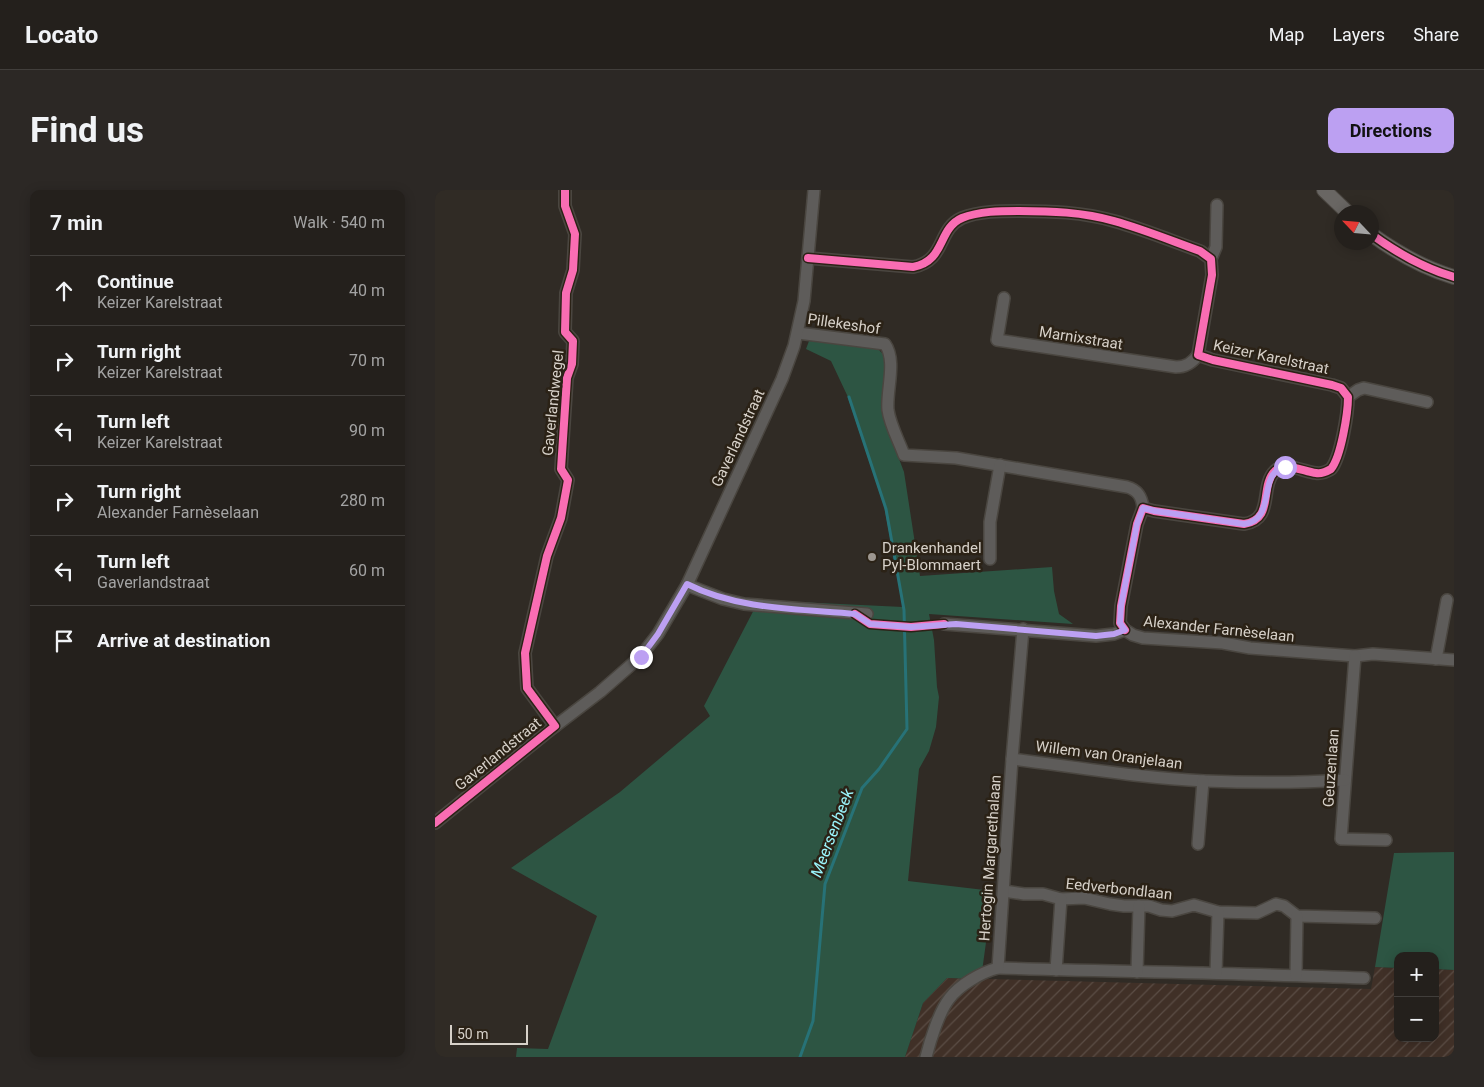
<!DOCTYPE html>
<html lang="en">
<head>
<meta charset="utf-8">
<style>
  :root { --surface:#24201c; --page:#2c2825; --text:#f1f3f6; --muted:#a3a3a3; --line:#413e3b; --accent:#bca0f2 }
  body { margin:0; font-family:Roboto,sans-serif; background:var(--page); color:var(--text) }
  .controls { position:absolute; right:15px; bottom:15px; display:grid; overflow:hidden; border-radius:10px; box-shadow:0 2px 12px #0003 }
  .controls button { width:45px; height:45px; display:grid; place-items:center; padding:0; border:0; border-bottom:1px solid var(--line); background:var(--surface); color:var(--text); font:25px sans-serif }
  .compass { position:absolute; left:899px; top:15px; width:45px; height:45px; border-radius:50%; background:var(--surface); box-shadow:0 2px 12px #0003; rotate:296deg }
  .scale { position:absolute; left:15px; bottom:12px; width:78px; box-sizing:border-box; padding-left:5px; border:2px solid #d7d1c9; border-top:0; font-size:14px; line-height:18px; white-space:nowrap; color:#d7d1c9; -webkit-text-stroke:4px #2b2216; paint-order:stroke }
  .stop { position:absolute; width:15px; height:15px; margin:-11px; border:4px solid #bca0f2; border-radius:50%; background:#fff }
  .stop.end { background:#bca0f2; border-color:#fff; box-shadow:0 1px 5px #0008 }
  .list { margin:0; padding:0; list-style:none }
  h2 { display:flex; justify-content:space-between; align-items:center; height:65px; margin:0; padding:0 20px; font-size:21px }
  h2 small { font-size:16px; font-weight:400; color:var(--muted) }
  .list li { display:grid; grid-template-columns:32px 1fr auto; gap:15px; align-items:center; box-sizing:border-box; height:70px; padding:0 20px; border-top:1px solid var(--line) }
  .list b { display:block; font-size:19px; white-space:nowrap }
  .list p { margin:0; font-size:16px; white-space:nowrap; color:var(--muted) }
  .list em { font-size:16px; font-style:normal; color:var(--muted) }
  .icon { flex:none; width:28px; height:28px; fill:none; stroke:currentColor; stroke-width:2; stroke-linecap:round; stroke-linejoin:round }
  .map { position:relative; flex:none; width:1019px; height:867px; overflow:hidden; border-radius:10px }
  header { display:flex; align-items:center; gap:30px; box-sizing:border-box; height:70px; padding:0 25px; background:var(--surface); border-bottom:1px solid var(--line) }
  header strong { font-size:24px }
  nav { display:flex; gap:28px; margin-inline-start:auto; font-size:18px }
  .intro { display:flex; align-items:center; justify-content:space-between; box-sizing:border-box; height:120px; padding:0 30px }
  h1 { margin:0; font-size:35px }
  .button { padding:12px 22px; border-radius:10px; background:var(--accent); color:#111; font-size:18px; font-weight:700 }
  main { display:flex; gap:30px; padding:0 30px }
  aside { flex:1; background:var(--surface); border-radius:10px; box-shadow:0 2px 12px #0003 }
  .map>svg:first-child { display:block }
  .industrial { fill:url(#industrial-furrows) }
  .green { fill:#2d5543 }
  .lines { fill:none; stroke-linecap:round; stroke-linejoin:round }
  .stream { stroke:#277277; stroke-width:3 }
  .minor-casing { stroke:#4a4640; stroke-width:14 }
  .major-casing { stroke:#4a4640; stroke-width:16 }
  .minor { stroke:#5e5c5a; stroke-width:11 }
  .major { stroke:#696663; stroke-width:14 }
  .cycleway-casing { stroke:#2b2216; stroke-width:11 }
  .cycleway { stroke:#f96db3; stroke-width:8 }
  .route { stroke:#bca0f2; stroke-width:6 }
  .poi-dot { fill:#9d9790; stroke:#2b2216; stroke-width:2 }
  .labels { text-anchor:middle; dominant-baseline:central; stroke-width:5; stroke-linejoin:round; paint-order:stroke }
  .street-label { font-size:15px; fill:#d7d1c9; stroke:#2b2216 }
  .poi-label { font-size:15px; fill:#d7d1c9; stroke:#2b2216; text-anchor:start }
  .water-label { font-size:16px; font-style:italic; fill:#9bf5fc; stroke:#2b2216 }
</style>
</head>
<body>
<header>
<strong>Locato</strong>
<nav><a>Map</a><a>Layers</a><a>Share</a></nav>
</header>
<div class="intro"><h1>Find us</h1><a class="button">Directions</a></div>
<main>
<aside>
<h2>7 min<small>Walk · 540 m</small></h2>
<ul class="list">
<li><svg class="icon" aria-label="ahead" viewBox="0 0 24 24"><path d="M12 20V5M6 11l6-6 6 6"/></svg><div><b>Continue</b><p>Keizer Karelstraat</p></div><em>40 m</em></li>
<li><svg class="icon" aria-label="right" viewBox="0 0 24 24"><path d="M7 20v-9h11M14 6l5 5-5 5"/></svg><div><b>Turn right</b><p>Keizer Karelstraat</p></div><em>70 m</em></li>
<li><svg class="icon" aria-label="left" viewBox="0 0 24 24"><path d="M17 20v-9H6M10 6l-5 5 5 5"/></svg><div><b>Turn left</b><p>Keizer Karelstraat</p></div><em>90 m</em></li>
<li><svg class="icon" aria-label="right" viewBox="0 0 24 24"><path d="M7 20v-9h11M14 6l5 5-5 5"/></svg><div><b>Turn right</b><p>Alexander Farnèselaan</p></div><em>280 m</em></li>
<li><svg class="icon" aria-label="left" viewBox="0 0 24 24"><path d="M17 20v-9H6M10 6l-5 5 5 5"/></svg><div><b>Turn left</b><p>Gaverlandstraat</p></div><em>60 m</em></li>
<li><svg class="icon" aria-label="arrive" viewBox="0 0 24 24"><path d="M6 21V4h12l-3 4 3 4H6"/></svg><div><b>Arrive at destination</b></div></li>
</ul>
</aside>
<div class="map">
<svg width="1019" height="867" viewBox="0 0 1019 867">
  <defs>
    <pattern id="industrial-furrows" width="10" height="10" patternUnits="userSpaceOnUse" patternTransform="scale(1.25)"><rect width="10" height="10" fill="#403027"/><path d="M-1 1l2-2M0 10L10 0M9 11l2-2" fill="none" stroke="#5b4d45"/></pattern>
  </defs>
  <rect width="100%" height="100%" fill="#302b25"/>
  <!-- industrial -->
  <polygon class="industrial" points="940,777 963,778 963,848 1000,848 1000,779 1019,780 1019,867 470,867 488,813 512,788 936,799"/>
  <!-- green -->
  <g class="green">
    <polygon points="374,151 441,157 450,166 449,229 469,282 485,386 617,377 619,401 624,424 638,434 494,424 499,450 502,497 504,507 501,537 494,561 484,579 473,691 558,701 546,789 512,788 488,813 470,867 81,867 82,858 113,859 162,726 76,678 185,602 275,526 269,516 324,410 468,417 449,316 412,205 396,171 371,159"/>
    <polygon points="1019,662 1019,780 1000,779 1000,766 963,766 963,778 940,777 959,663"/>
  </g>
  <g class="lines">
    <!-- stream -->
    <polyline class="stream" points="365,867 378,831 390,694 427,598 444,579 472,539 469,420 451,319 414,207"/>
    <defs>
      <g id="minor">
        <path d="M373,68L478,77C511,71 502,39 527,28C544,21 566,21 584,21C615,21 648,22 679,31C708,39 737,51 765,61L776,69L777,85L763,165L778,170L897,195L906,198L913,207C913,223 906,267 896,279C891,282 887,284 881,283C869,282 851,271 840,281C824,297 840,329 809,334L719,321L708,318L702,334L686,416L685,433L690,440"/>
        <polyline points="776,69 781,57 782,15"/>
        <path d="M569,108L562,150L741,177C751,177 757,173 763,165"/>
        <path d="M363,143L450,154C462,171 451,201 453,220C455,235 464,251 469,265L521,268L692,297C703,300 707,307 708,318"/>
        <polyline points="913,207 923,200 929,198 992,212"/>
        <polyline points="555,369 555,332 565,275"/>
        <polyline points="252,395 288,409 309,414 432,424"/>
        <polyline points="509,434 661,446 679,444 690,440 698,445 708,448 788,453 815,458 920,466 938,464 1019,470"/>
        <polyline points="920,466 906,649 951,650"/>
        <polyline points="1001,469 1012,410"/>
        <polyline points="120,536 92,498 90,463 112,366 126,328 133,290 126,279 132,188 137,174 138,151 130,142 131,103 138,80 140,44 130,16 130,0"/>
        <path d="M577,569C641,577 705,588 770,591C817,593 863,593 910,590"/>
        <polyline points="0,633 110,544 165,502 205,467 223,444 252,395 347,189 359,156 369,111 379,0"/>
        <polyline points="763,654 768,591"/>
        <polyline points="569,701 589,704 608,704 626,709 649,708 675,714 689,716 714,716 726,720 737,721 759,715 783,722 822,723 841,714 849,716 862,726 940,728"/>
        <path d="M563,778C685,782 807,783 929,788"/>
        <polyline points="621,780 626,709"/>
        <polyline points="702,782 704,716"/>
        <polyline points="781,783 783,722"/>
        <polyline points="861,785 862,726"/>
        <path d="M491,867C495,851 504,822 514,809C524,795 547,782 563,778L577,569L588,439"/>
      </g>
      <g id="major">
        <polyline points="889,0 912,22"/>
        <path d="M936,44C962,63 988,78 1019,87"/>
      </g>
    </defs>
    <!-- minor casing -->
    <use href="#minor" class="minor-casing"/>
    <!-- major casing -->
    <use href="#major" class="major-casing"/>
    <!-- minor -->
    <use href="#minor" class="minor"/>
    <!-- major -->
    <use href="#major" class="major"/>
    <defs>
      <g id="cycleway">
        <path d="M936,44C962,63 988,78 1019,87"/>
        <path d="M373,68L478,77C511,71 502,39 527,28C544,21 566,21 584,21C615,21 648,22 679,31C708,39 737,51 765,61L776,69L777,85L763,165L778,170L897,195L906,198L913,207C913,223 906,267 896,279C891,282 887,284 881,283C869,282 851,271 840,281C824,297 840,329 809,334L719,321L708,318L702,334L686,416L685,433L690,440"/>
        <polyline points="420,424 435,434 476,437 509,434"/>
        <polyline points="0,633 120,536 92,498 90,463 112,366 126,328 133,290 126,279 132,188 137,174 138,151 130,142 131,103 138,80 140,44 130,16 130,0"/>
      </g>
    </defs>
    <!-- cycleway casing -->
    <use href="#cycleway" class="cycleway-casing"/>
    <!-- cycleway -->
    <use href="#cycleway" class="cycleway"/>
  </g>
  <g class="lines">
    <!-- route -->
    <path class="route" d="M206,467L223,444L252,394C303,420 365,419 420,424L435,434L476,437L521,434L661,446L679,444L690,440L685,433L686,416L702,334L708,318L720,321L809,334C843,329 821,283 850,277"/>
  </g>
  <!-- markers -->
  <circle class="poi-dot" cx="437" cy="367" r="5"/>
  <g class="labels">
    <!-- street labels -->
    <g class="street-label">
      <text transform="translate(409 134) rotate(8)">Pillekeshof</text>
      <text transform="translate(646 148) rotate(9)">Marnixstraat</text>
      <text transform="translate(836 167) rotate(12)">Keizer Karelstraat</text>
      <text transform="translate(118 213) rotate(-84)">Gaverlandwegel</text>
      <text transform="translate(303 248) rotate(-65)">Gaverlandstraat</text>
      <text transform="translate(784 439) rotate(6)">Alexander Farnèselaan</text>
      <text transform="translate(63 564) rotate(-39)">Gaverlandstraat</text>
      <text transform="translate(674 565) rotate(7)">Willem van Oranjelaan</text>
      <text transform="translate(896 578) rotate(-86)">Geuzenlaan</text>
      <text transform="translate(555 668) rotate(-86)">Hertogin Margarethalaan</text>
      <text transform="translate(684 699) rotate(6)">Eedverbondlaan</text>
    </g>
    <!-- poi labels -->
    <g class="poi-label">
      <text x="447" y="358">Drankenhandel<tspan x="447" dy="17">Pyl-Blommaert</tspan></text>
    </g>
    <!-- water labels -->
    <g class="water-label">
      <text transform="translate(397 643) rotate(-69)">Meersenbeek</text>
    </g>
  </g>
</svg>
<div class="controls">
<button>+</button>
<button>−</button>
</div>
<svg class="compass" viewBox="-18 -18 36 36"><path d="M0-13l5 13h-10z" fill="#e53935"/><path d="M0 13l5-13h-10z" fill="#a3a3a3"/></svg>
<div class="scale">50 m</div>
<div class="stop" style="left:850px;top:277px"></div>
<div class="stop end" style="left:206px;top:467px"></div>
</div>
</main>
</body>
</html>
